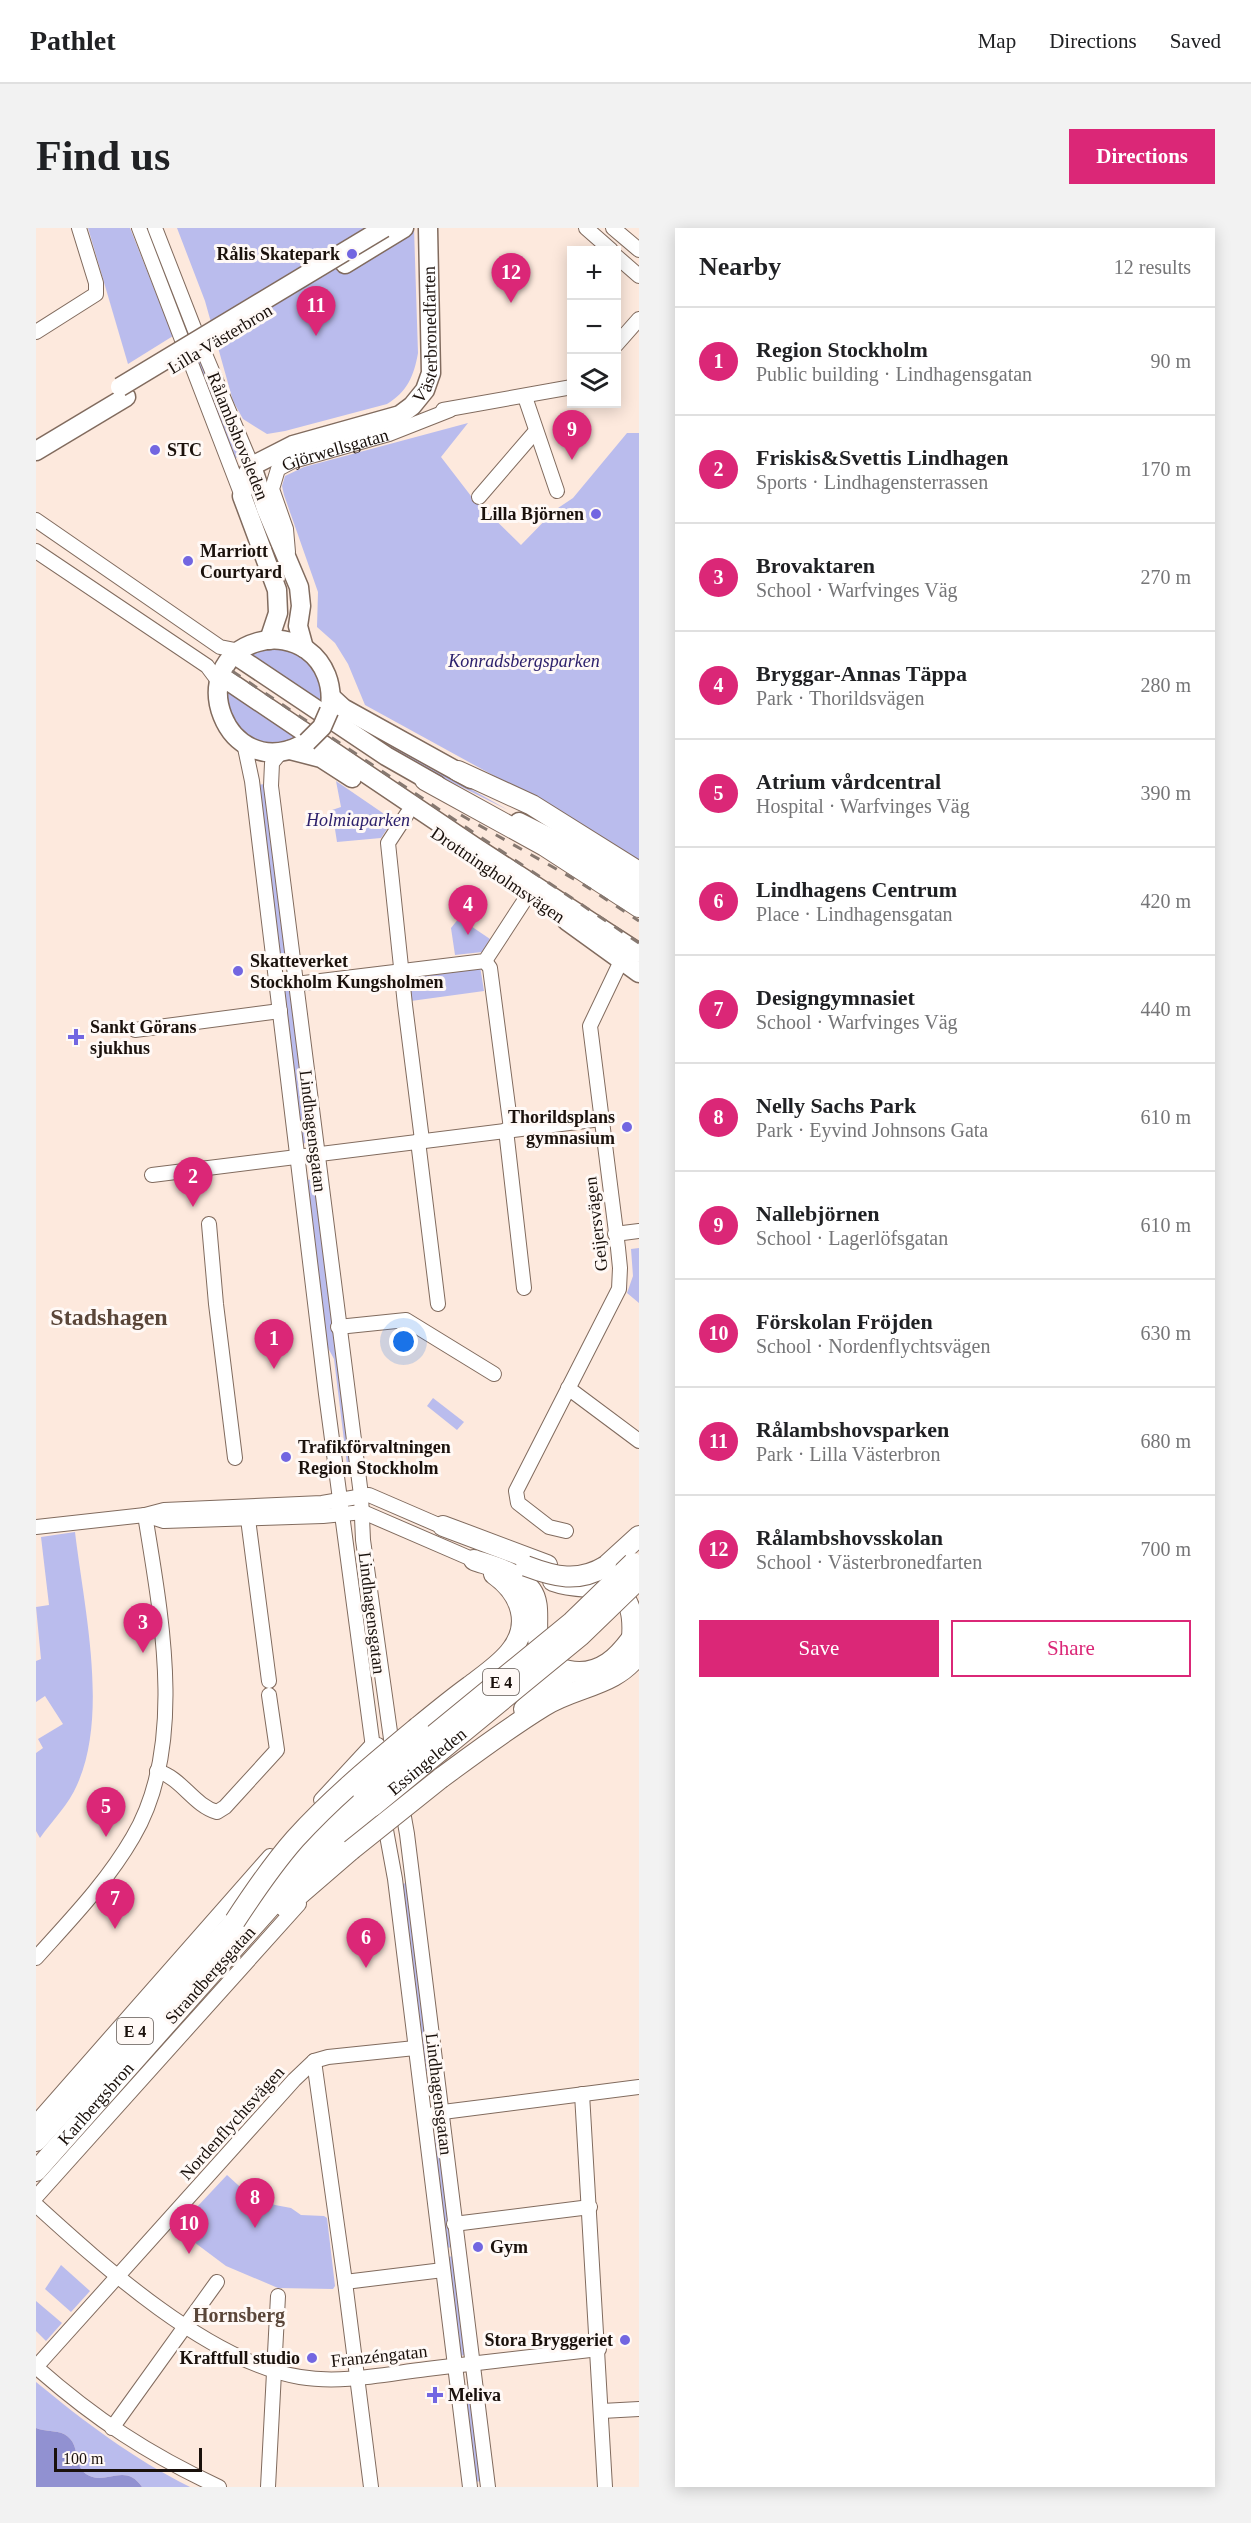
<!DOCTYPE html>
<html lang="en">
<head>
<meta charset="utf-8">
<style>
  :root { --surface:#fff; --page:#f2f2f2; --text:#202124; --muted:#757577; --line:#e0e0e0; --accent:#db2777 }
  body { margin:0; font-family:Georgia,serif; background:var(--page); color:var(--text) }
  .controls { position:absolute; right:18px; top:18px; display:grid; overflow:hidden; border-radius:0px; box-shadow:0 3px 15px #0003 }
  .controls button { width:54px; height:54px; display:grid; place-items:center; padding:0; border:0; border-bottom:2px solid var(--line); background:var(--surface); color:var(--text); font:30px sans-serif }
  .scale { position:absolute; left:18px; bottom:15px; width:148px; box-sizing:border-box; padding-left:6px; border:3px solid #1a110c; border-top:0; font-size:16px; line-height:21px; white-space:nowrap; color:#1a110c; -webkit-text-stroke:4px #fff9f6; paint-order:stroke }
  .you { position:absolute; left:368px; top:1114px; width:21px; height:21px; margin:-15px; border:4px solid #fff; border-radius:50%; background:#1a73e8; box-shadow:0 0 0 9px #1a73e833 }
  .badge { display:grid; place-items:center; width:39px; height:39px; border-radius:50%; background:var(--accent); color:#fff; font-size:20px; font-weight:700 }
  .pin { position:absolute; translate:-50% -50px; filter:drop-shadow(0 2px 3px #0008) }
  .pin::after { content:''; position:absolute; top:32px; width:21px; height:18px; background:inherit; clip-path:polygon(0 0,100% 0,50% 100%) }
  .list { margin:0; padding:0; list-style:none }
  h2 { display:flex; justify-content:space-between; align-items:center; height:78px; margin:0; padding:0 24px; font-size:26px }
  h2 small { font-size:20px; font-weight:400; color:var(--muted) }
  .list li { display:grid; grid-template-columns:39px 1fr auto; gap:18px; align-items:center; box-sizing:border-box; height:108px; padding:0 24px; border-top:2px solid var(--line) }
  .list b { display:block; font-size:22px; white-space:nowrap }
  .list p { margin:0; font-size:20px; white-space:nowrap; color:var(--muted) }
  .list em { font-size:20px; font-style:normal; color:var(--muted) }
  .actions { display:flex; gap:12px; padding:18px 24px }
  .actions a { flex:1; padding:14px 0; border:2px solid var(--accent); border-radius:0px; text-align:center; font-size:21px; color:var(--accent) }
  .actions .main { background:var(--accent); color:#fff }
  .icon { flex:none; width:33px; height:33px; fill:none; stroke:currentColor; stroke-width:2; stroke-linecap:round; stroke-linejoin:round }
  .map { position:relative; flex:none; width:603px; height:2259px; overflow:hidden; border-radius:0px }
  header { display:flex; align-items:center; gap:36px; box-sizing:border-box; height:84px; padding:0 30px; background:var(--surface); border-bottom:2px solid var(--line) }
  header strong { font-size:28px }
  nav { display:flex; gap:33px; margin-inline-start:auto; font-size:21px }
  .intro { display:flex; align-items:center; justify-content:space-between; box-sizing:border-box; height:144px; padding:0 36px }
  h1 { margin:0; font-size:42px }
  .button { padding:15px 27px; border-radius:0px; background:var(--accent); color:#fff; font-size:21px; font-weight:700 }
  main { display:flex; gap:36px; padding:0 36px }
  aside { flex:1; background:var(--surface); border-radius:0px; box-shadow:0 3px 15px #0003 }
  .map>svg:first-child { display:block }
  .green { fill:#babced }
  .water { fill:#9191d1 }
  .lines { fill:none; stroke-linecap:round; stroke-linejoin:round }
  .minor-casing { stroke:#816b5e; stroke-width:16 }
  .major-casing { stroke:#816b5e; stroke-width:21 }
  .highway-casing { stroke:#816b5e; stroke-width:22 }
  .minor { stroke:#fff; stroke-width:14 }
  .major { stroke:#fff; stroke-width:18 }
  .highway { stroke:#fff; stroke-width:20 }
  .rail { stroke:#867870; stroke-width:3; stroke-dasharray:10 10; stroke-linecap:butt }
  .major-bridge-casing { stroke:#816b5e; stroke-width:21; stroke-linecap:butt }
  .highway-bridge-casing { stroke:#816b5e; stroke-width:22; stroke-linecap:butt }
  .major-bridge { stroke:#fff; stroke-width:18 }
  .highway-bridge { stroke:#fff; stroke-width:20 }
  .poi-dot { fill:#7266e1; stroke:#fff9f6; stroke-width:2 }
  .labels { text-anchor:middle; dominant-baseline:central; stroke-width:6; stroke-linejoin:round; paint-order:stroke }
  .shield { fill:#fff9f6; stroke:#5f5752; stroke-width:1.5 }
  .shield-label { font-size:16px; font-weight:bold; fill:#1a110c }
  .poi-label { font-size:18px; font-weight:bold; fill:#1a110c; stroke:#fff9f6; text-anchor:start }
  .street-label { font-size:18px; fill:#1a110c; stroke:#fff9f6 }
  .park-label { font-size:18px; font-style:italic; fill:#2d216c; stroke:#fff9f6 }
  .neighbourhood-label { font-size:20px; font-weight:bold; fill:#5a4639; stroke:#fff9f6 }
  .district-label { font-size:24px; font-weight:bold; fill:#5a4639; stroke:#fff9f6 }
</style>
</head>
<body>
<header>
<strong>Pathlet</strong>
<nav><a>Map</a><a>Directions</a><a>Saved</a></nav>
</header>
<div class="intro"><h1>Find us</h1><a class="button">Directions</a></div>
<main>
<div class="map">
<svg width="603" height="2259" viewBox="0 0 603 2259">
  <rect width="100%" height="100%" fill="#fde9dd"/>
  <!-- green -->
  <g class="green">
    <polygon points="52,0 94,0 137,108 92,136"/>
    <polygon points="109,0 117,0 204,226 198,232"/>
    <path d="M141,0H378L382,125C378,148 371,164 351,176L249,203L231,206L207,191L197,173L169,73Z"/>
    <polygon points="432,195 405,229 435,268 485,317 519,282 537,270 591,205 603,205 603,633 533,589 329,477 312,436 299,415 281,399 282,364 248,267 246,258 249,248 268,239"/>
    <path d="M230,419C238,420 248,420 255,422C280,429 286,455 286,477L211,427Z"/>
    <polygon points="190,458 265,509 252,515 228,515 209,507 194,488"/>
    <polygon points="308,490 472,582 367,530"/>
    <polygon points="300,553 357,592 345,610 301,614 296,582 305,579"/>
    <polygon points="229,556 252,737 243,738 221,557"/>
    <polygon points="423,690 454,711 446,724 419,727 415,700"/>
    <polygon points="444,738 448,763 375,773 371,747"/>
    <polygon points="253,745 274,913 267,916 244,746"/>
    <polygon points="279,951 314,1237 311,1237 298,1131 291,1118 270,952"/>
    <polygon points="603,1020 603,1075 591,1065 597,1048 595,1021"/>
    <polygon points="397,1170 428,1194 421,1202 391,1178"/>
    <path d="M39,1304C48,1380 73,1486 41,1557C33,1576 16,1593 4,1610L0,1603V1525L7,1520L2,1511L27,1496L9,1468L0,1474V1433L5,1431L0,1379L13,1377L5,1309Z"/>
    <polygon points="372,1655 396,1843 387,1843 363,1656"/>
    <polygon points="404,1910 418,2019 409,2020 395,1911"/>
    <polygon points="191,1947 212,1966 239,1977 255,1980 265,1987 288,1988 291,1990 299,2058 297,2061 242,2060 190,2038 146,2005 145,1996"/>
    <polygon points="419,2028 429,2127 424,2128 410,2029"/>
    <polygon points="25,2037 54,2063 35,2084 9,2061"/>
    <polygon points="0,2073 26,2095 10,2113 0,2103"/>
    <path d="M0,2154C50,2195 96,2230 154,2259H106C89,2233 69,2259 50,2246C36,2236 46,2216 28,2206C20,2202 9,2204 0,2200Z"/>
    <polygon points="435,2158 446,2253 438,2254 426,2159"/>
  </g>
  <!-- water -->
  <path class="water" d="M0,2200C9,2204 20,2202 28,2206C46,2216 36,2236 50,2246C69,2259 89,2233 106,2259H0Z"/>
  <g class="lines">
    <defs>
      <g id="minor">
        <polyline points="103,0 206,268"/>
        <polyline points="119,0 158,100 216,238"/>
        <polyline points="550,0 575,22"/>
        <polyline points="577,0 603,22"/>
        <polyline points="580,28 603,48"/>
        <polyline points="0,104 60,66 60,55 43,0"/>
        <polyline points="580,117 603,91"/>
        <polyline points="489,169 521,263"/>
        <polyline points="407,182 536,159"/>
        <polyline points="443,269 499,204"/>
        <polyline points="0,292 184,419 204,423"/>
        <polyline points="0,323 171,438 183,454"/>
        <path id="s1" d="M252,324L250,301L236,261L242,241L257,233L353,206L414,182"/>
        <polyline points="208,515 216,553 290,1166 340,1542"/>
        <polyline points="245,524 236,535 235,558 325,1267 327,1312 357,1525"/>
        <polyline points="371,586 352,615 369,777 386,912"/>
        <polyline points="449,733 454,740 475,901"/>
        <polyline points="260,756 449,733 492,667"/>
        <polyline points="99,802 244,783"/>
        <polyline points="470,902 488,1060"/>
        <polyline points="382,913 402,1076"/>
        <polyline points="116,947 565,891"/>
        <polyline points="173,996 180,1076 199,1230"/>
        <polyline points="579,1006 603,1003"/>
        <polyline points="302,1099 370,1092 458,1146"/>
        <polyline points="532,1160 603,1213"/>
        <polyline points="109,1287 128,1293 287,1288 327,1284 438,1332"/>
        <polyline points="212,1291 233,1453"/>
        <polyline points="0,1299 109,1287 128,1282 286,1275 333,1267 414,1302"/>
        <polyline points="530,1303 513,1299 482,1275 480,1263 583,1061 584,1040 582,1020 554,798 585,733"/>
        <path d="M121,1543C146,1550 157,1577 181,1584L189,1579L241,1522L233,1467"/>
        <polyline points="361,1550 371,1606 452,2259"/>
        <polyline points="343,1564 359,1651 434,2259"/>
        <polyline points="285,1572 335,1518 342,1517"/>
        <path d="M0,1730C35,1691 71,1654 97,1609C151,1518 125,1386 109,1287"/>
        <polyline points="278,1833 309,2054 335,2259"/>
        <polyline points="546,1866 569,2259"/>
        <polyline points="399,1885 603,1859"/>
        <polyline points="0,1894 234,1628"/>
        <polyline points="0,1969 263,1676"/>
        <path d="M0,1977C67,2038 173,2134 264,2149C306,2156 349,2146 391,2141C448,2134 505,2128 563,2121"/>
        <polyline points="418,1996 554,1979"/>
        <polyline points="309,2054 407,2042"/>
        <polyline points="0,2139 258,1852 278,1833 292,1829 379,1820"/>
        <path d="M0,2139C59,2191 112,2226 183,2259"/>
        <polyline points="566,2183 603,2181"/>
        <polyline points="76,2200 181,2054"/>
        <polyline points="232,2259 242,2068"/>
      </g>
      <g id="major">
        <polyline points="309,36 368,0"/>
        <polyline points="0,223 90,169"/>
        <polyline points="216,238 230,281 263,359 265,378 262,398 268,420"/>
        <path id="s2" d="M233,412L242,385L241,362L206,268L211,246L216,238L257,217L364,187L376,178L389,162L395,145L392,0"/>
        <polyline points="205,431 350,528 401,557"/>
        <polyline points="191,452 439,619 603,725"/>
        <polyline points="295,469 307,480 435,551"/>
        <path d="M265,517C190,555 145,436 222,414C239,409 257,412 271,422C289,435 297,457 294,479"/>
        <polyline points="254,522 285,530 316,550"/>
        <polyline points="483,594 565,635"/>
        <polyline points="557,629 603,659"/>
        <polyline points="531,693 603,745"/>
      </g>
      <g id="highway">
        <polyline points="422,543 496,577 603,644"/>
        <polyline points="389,552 509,618 603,679"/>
        <polyline points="407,1298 511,1337"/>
        <path d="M438,1332C458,1339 482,1344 495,1362C506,1377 498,1399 503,1416C512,1446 548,1451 572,1435C586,1426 593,1413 603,1401"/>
        <polyline points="570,1338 603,1308"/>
        <path d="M517,1353C557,1368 601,1342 596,1410"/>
        <polyline points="488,1481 515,1454 536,1444"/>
        <path d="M382,1499C399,1485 416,1471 434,1458C447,1448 462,1438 473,1425C497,1397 485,1365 458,1346"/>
        <path d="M405,1550C439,1525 472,1500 508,1478C540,1458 581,1458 603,1425"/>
        <polyline points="249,1679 315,1622"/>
        <polyline points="0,1913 199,1693 272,1616 327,1565"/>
        <path id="s3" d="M0,1943L251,1660L337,1578"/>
      </g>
    </defs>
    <!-- minor casing -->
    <use href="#minor" class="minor-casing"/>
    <!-- major casing -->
    <use href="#major" class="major-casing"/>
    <!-- highway casing -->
    <use href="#highway" class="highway-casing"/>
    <!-- minor -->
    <use href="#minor" class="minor"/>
    <!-- major -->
    <use href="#major" class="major"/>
    <!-- highway -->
    <use href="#highway" class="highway"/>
    <!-- rail -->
    <g class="rail">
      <polyline points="196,443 603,715"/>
      <polyline points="425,587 545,655 603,693"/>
    </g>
    <defs>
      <g id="major-bridge">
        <polyline points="84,159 348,0"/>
        <polyline points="271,514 286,499 293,483"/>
      </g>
      <g id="highway-bridge">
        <path d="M490,1338C519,1349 542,1355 570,1338"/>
        <polyline points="327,1565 536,1394 597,1335"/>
        <path id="s4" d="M337,1578L544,1408L603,1351"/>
        <polyline points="315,1622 405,1550"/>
        <path d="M199,1693C218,1664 237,1636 259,1611C297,1569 340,1534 382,1499"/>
      </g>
    </defs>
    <!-- major-bridge casing -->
    <use href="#major-bridge" class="major-bridge-casing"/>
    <!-- highway-bridge casing -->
    <use href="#highway-bridge" class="highway-bridge-casing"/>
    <!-- major-bridge -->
    <use href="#major-bridge" class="major-bridge"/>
    <!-- highway-bridge -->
    <use href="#highway-bridge" class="highway-bridge"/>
  </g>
  <!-- markers -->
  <g class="poi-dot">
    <circle cx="316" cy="26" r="6"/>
    <circle cx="119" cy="222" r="6"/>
    <circle cx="560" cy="286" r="6"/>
    <circle cx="152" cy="333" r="6"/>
    <circle cx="202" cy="743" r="6"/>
    <path d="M37 800h6v6h6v6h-6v6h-6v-6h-6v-6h6z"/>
    <circle cx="591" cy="899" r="6"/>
    <circle cx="250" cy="1229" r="6"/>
    <circle cx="442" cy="2019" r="6"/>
    <circle cx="589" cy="2112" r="6"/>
    <circle cx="276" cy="2130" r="6"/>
    <path d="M396 2158h6v6h6v6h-6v6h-6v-6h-6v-6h6z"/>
  </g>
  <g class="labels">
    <!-- shield labels -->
    <g class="shield">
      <rect x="447" y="1441" width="36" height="26" rx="4.5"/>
      <rect x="81" y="1790" width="36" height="26" rx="4.5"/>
    </g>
    <g class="shield-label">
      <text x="465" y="1454">E 4</text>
      <text x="99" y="1803">E 4</text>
    </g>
    <!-- poi labels -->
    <g class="poi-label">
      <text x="304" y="26" text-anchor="end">Rålis Skatepark</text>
      <text x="131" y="222">STC</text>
      <text x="548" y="286" text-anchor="end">Lilla Björnen</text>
      <text x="164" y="323">Marriott<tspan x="164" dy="21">Courtyard</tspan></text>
      <text x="214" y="733">Skatteverket<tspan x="214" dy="21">Stockholm Kungsholmen</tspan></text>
      <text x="54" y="799">Sankt Görans<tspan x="54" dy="21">sjukhus</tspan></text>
      <text x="579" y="889" text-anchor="end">Thorildsplans<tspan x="579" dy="21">gymnasium</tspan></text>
      <text x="262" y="1219">Trafikförvaltningen<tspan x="262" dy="21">Region Stockholm</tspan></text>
      <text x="454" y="2019">Gym</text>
      <text x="577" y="2112" text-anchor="end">Stora Bryggeriet</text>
      <text x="264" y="2130" text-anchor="end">Kraftfull studio</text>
      <text x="412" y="2167">Meliva</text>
    </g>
    <!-- street labels -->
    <g class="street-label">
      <text stroke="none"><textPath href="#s2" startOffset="432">Västerbronedfarten</textPath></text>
      <text transform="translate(184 111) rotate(-31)">Lilla Västerbron</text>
      <text transform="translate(202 208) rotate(68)">Rålambshovsleden</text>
      <text stroke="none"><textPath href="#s1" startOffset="147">Gjörwellsgatan</textPath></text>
      <text transform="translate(462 647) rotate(34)">Drottningholmsvägen</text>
      <text transform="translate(277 903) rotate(83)">Lindhagensgatan</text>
      <text transform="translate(560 996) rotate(-97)">Geijersvägen</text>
      <text transform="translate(336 1385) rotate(83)">Lindhagensgatan</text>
      <text stroke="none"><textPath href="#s4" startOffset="70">Essingeleden</textPath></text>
      <text transform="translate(174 1747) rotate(-48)">Strandbergsgatan</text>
      <text transform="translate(403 1866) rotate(83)">Lindhagensgatan</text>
      <text stroke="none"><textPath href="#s3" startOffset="90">Karlbergsbron</textPath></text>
      <text transform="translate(196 1895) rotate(-48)">Nordenflychtsvägen</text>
      <text transform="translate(343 2128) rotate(-6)">Franzéngatan</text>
    </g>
    <!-- park labels -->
    <g class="park-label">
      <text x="488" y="433">Konradsbergsparken</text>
      <text x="322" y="592">Holmiaparken</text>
    </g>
    <!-- neighbourhood labels -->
    <g class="neighbourhood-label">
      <text x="203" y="2087">Hornsberg</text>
    </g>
    <!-- district labels -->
    <g class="district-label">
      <text x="73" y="1089">Stadshagen</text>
    </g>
  </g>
</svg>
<div class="controls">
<button>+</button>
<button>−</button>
<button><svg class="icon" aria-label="layers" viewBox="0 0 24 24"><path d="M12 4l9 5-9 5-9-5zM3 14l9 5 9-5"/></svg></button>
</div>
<div class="scale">100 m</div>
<div class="you"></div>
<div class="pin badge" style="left:238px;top:1141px">1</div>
<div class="pin badge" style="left:157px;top:979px">2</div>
<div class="pin badge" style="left:107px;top:1425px">3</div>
<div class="pin badge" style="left:432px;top:707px">4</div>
<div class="pin badge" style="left:70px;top:1609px">5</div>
<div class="pin badge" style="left:330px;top:1740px">6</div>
<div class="pin badge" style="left:79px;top:1701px">7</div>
<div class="pin badge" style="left:219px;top:2000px">8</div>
<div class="pin badge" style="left:536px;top:232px">9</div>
<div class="pin badge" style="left:153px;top:2026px">10</div>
<div class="pin badge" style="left:280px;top:108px">11</div>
<div class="pin badge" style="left:475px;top:75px">12</div>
</div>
<aside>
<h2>Nearby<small>12 results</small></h2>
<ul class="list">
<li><span class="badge">1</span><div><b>Region Stockholm</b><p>Public building · Lindhagensgatan</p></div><em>90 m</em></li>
<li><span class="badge">2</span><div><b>Friskis&amp;Svettis Lindhagen</b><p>Sports · Lindhagensterrassen</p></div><em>170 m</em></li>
<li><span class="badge">3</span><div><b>Brovaktaren</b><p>School · Warfvinges Väg</p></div><em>270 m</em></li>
<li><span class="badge">4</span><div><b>Bryggar-Annas Täppa</b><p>Park · Thorildsvägen</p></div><em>280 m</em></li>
<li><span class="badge">5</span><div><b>Atrium vårdcentral</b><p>Hospital · Warfvinges Väg</p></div><em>390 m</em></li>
<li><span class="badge">6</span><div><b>Lindhagens Centrum</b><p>Place · Lindhagensgatan</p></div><em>420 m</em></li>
<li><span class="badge">7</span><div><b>Designgymnasiet</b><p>School · Warfvinges Väg</p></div><em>440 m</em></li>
<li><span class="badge">8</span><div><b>Nelly Sachs Park</b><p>Park · Eyvind Johnsons Gata</p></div><em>610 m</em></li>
<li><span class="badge">9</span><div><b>Nallebjörnen</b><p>School · Lagerlöfsgatan</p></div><em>610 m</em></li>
<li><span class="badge">10</span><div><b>Förskolan Fröjden</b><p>School · Nordenflychtsvägen</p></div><em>630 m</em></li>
<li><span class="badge">11</span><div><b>Rålambshovsparken</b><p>Park · Lilla Västerbron</p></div><em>680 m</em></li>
<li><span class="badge">12</span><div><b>Rålambshovsskolan</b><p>School · Västerbronedfarten</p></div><em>700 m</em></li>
</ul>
<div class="actions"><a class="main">Save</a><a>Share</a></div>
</aside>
</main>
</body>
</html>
